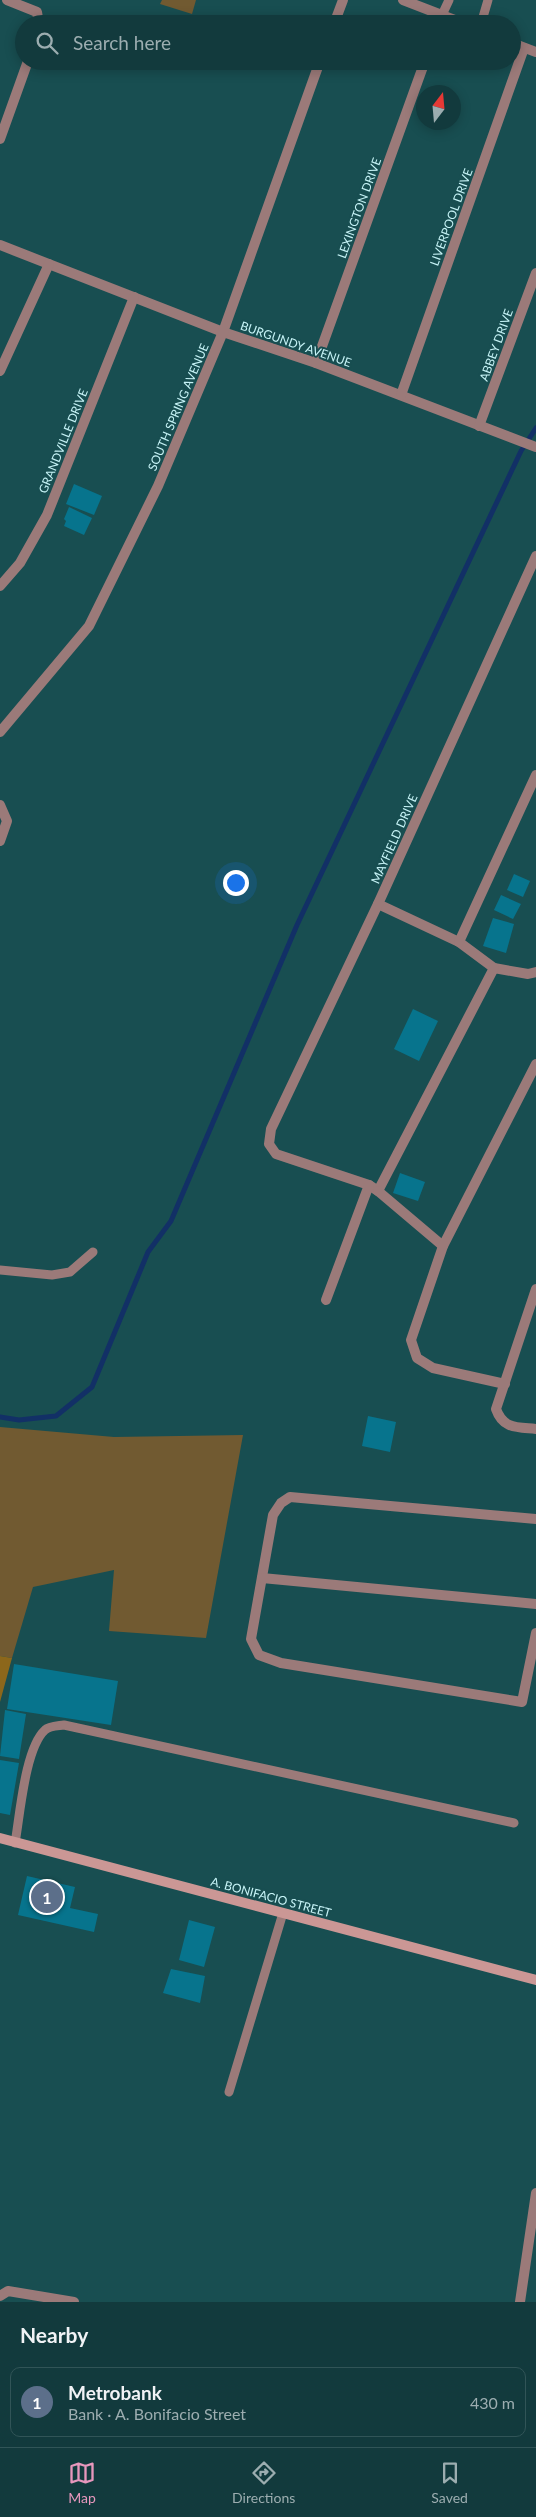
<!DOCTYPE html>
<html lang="en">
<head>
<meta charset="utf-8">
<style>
  :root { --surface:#123a3d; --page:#1b4144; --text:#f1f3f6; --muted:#9cadb0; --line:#315457; --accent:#e797bd }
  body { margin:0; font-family:Lato,sans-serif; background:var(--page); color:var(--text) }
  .compass { position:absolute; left:416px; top:85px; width:45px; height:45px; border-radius:50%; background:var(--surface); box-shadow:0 2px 12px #0003; rotate:16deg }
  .you { position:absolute; left:235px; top:882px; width:18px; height:18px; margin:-12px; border:4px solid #fff; border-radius:50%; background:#1a73e8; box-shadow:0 0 0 8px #1a73e833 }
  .badge { display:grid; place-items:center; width:32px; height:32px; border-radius:50%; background:var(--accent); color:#fff; font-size:16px; font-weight:700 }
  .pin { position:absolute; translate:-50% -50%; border:2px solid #fff; box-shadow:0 1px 5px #0006 }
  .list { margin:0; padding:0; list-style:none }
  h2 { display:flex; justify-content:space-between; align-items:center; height:65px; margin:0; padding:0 20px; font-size:21px }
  h2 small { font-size:16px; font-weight:400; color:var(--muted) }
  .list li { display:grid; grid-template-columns:32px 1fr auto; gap:15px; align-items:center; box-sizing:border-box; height:70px; margin:0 10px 10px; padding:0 10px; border:1px solid var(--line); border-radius:10px }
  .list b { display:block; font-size:19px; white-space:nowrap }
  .list p { margin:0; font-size:16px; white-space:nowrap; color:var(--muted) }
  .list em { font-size:16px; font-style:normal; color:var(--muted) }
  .icon { flex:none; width:28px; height:28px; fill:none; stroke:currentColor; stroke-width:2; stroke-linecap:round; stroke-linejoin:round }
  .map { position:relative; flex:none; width:536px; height:2302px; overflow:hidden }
  .search { position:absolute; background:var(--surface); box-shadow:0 2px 12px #0003; left:15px; right:15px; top:15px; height:55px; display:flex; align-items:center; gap:12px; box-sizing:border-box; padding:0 18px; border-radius:28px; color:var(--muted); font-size:19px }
  .sheet { height:145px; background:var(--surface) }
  nav { display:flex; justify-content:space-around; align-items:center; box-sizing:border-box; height:70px; border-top:1px solid var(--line); background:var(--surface); font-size:14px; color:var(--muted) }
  nav a { display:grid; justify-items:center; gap:2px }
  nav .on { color:var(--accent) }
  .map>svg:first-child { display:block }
  .green { fill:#715a31 }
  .forest { fill:#8c671b }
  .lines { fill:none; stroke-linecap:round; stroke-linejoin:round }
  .stream { stroke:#123066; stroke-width:5 }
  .building { fill:#07748d }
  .service { stroke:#9b7a79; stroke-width:9 }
  .minor { stroke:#9b7a79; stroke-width:10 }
  .secondary { stroke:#cb9795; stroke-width:10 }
  .labels { text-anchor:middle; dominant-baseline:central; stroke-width:4; stroke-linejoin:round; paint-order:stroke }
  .street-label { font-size:12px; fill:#c7f4f7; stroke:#184e51 }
</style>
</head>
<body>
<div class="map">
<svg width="536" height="2302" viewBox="0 0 536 2302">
  <rect width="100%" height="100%" fill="#184e51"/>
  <!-- green -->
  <g class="green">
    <polygon points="162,0 196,0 192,14 160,4"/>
    <polygon points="0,1427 114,1437 243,1435 206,1638 109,1631 114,1570 33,1587 12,1658 0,1656"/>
  </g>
  <!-- forest -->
  <polygon class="forest" points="0,1656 12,1658 0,1702"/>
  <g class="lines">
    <!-- stream -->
    <polyline class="stream" points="0,1417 19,1420 56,1416 92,1387 148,1252 171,1221 297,925 521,451 536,428"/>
  </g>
  <!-- building -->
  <g class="building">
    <polygon points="74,484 102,496 94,515 66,504"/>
    <polygon points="69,507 92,518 84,535 64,526 66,521 64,519"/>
    <polygon points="514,874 530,881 523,897 507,890"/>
    <polygon points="501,895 521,904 513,919 494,910"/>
    <polygon points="493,918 514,924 506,953 483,946"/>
    <polygon points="413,1009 438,1021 419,1061 394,1049"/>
    <polygon points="400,1173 425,1182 418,1201 393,1193"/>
    <polygon points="368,1416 396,1422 390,1452 362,1446"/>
    <polygon points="14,1664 118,1681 111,1725 7,1709"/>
    <polygon points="5,1710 26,1714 19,1759 0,1756"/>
    <polygon points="0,1760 19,1763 10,1815 0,1813"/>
    <polygon points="27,1876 75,1887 70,1908 98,1914 94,1932 18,1915"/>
    <polygon points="189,1920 215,1927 204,1967 179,1960"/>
    <polygon points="171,1969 205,1976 200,2003 163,1993"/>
  </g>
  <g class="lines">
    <!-- service -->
    <g class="service">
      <polyline points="442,15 449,0"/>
      <polyline points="481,24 488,0"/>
      <polyline points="0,1270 52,1275 70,1272 93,1252"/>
      <path d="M15,1843C20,1815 25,1748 45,1730C49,1726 58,1726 64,1725L514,1823"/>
      <polyline points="229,2092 283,1913"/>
    </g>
    <!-- minor -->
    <g class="minor">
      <polyline points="7,0 37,12 39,24"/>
      <polyline points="403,0 465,24"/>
      <polyline points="334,24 343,0"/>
      <polyline points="512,43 536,52"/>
      <polyline points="0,139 28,61"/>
      <polyline points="0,245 223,332 316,363 536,447"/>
      <polyline points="316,363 425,61"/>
      <polyline points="0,371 49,264"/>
      <polyline points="401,395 524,48"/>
      <polyline points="479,426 536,273"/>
      <polyline points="0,586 20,563 47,515 134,297"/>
      <polyline points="0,732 89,626 158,486 223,332 320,61"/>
      <polyline points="0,805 7,821 0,841"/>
      <polyline points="378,904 459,942 494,968 528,974 536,972"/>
      <polyline points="459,942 536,775"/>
      <polyline points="494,968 378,1191 369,1185 276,1154 269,1144 271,1129 378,904 536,556"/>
      <polyline points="378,1191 443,1246"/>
      <path d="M536,1289L496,1409C503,1429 517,1427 536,1429"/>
      <polyline points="326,1300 369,1185"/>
      <polyline points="505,1384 433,1368 417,1358 411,1340 443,1246 536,1064"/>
      <polyline points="536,1519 290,1497 281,1503 273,1515 251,1639 259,1655 281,1663 522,1702 536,1633"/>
      <polyline points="262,1578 536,1604"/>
      <polyline points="0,2296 8,2291 74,2302"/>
      <polyline points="520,2302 536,2193"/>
    </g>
    <!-- secondary -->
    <polyline class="secondary" points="0,1838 536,1980"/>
  </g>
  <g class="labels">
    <!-- street labels -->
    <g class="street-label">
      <text transform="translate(359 208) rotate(-70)">LEXINGTON DRIVE</text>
      <text transform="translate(451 217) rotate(-70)">LIVERPOOL DRIVE</text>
      <text transform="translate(296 344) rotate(19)">BURGUNDY AVENUE</text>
      <text transform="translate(496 345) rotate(-70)">ABBEY DRIVE</text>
      <text transform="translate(178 407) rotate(-67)">SOUTH SPRING AVENUE</text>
      <text transform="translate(63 441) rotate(-68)">GRANDVILLE DRIVE</text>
      <text transform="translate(394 839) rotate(-66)">MAYFIELD DRIVE</text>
      <text transform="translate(271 1897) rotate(15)">A. BONIFACIO STREET</text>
    </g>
  </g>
</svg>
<svg class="compass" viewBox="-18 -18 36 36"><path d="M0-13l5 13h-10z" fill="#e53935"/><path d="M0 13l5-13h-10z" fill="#9cadb0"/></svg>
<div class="you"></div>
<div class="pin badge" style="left:47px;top:1897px;background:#5c6f8a">1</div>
<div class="search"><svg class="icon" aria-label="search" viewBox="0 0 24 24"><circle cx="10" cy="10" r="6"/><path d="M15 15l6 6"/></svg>Search here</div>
</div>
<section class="sheet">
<h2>Nearby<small></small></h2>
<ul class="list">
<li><span class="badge" style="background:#5c6f8a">1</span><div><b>Metrobank</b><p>Bank · A. Bonifacio Street</p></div><em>430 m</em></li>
</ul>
</section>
<nav>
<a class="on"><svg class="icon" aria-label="map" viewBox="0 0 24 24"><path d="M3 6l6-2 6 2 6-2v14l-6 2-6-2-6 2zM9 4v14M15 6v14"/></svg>Map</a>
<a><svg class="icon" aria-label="directions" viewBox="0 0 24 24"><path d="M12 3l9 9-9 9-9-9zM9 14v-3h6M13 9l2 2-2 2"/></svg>Directions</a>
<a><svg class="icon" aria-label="saved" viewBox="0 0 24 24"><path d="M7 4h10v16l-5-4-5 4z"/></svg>Saved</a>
</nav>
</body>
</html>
